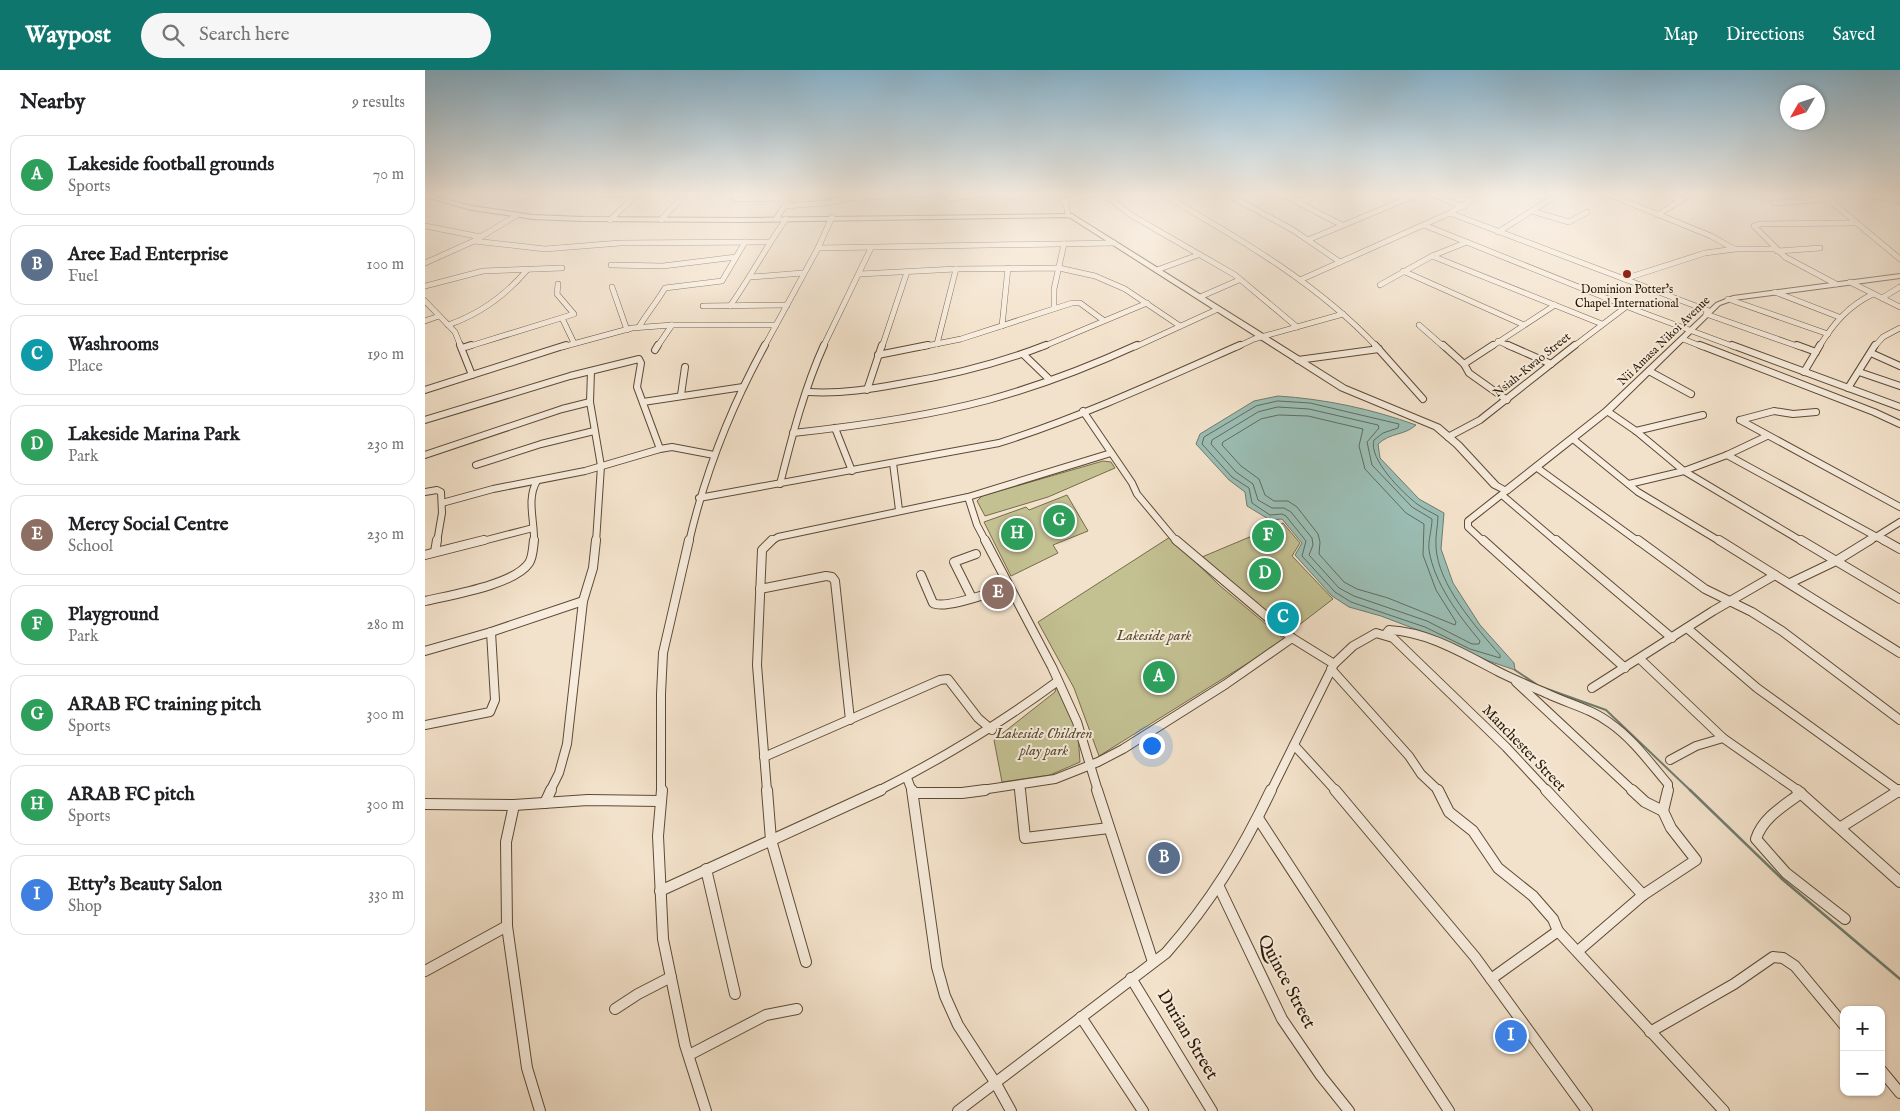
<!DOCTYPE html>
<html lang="en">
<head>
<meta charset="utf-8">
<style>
  :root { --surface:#fff; --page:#f6f6f6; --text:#202124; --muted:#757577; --line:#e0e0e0; --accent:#0f766e }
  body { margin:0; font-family:"IM FELL English",serif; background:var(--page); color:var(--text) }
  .controls { position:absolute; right:15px; bottom:15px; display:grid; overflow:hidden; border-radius:10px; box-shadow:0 1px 4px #0004 }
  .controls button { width:45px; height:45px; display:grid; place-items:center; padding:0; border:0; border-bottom:1px solid var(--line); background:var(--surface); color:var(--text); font:25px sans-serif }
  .compass { position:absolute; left:1355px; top:15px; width:45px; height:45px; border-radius:50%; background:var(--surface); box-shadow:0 1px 4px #0004; rotate:231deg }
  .you { position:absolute; left:726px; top:675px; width:18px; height:18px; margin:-12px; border:4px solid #fff; border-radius:50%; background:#1a73e8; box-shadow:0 0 0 8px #1a73e833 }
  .badge { display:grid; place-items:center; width:32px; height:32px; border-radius:50%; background:var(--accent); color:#fff; font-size:16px; font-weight:700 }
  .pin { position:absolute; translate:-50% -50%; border:2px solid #fff; box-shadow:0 1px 5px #0006 }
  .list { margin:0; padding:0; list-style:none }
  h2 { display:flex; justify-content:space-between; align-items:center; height:65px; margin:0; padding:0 20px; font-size:21px }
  h2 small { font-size:16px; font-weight:400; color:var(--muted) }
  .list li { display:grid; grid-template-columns:32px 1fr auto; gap:15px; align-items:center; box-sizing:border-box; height:80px; margin:0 10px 10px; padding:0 10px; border:1px solid var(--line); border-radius:15px }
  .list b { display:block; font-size:19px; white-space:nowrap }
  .list p { margin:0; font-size:16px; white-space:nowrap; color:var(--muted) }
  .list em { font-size:16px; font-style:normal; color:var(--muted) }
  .icon { flex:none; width:28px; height:28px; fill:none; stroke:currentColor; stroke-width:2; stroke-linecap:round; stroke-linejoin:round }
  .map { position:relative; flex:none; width:1475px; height:1041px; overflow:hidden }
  header { display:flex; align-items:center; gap:30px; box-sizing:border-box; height:70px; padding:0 25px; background:var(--accent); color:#fff }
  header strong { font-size:24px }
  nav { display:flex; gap:28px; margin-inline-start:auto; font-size:18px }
  .search { width:350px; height:45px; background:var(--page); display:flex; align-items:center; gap:12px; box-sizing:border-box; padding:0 18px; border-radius:28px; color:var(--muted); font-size:19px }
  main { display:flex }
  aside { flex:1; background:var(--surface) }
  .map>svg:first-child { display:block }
  .green { fill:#c3c092; stroke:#776c4a }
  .water { fill:#9bbeb5; stroke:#6e7c6e }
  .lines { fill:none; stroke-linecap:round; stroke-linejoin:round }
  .shore { stroke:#636b5c; stroke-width:1 }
  .stream-far1 { stroke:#6e7c6e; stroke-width:2 }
  .stream { stroke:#6e7c6e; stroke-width:2.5 }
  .minor-far3-casing { stroke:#5d4a35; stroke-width:6 }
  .minor-far2-casing { stroke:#5d4a35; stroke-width:8 }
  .minor-far1-casing { stroke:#5d4a35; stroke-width:10 }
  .minor-casing { stroke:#5d4a35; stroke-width:12 }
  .tertiary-casing { stroke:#5d4a35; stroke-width:2 }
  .secondary-casing { stroke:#2b1803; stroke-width:2 }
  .minor-far3 { stroke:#f7ecdd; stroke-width:5 }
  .minor-far2 { stroke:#f7ecdd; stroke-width:6 }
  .minor-far1 { stroke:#f7ecdd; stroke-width:8 }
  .minor { stroke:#f7ecdd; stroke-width:10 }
  .tertiary { fill:#f7ecdd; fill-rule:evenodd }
  .secondary { fill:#f7ecdd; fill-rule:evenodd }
  .poi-dot { fill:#8f2418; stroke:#f7ecdd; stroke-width:2 }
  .labels { text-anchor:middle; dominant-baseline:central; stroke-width:4; stroke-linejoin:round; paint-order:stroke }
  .far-poi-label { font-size:12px; fill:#2b1803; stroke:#f7ecdd }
  .far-street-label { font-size:12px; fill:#2b1803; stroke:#f7ecdd }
  .park-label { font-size:15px; font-style:italic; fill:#594a2e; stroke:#f7ecdd }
  .street-label { font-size:15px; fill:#2b1803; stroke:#f7ecdd }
  .near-street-label { font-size:18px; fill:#2b1803; stroke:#f7ecdd }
</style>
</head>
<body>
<header>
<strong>Waypost</strong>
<div class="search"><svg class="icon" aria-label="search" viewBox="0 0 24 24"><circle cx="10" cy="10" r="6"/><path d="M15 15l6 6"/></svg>Search here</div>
<nav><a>Map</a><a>Directions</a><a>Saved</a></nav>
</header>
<main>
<aside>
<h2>Nearby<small>9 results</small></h2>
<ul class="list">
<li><span class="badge" style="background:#2e9e5b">A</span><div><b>Lakeside football grounds</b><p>Sports</p></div><em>70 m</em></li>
<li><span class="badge" style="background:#5c6f8a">B</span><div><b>Aree Ead Enterprise</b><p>Fuel</p></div><em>100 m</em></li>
<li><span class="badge" style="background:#0f9aa8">C</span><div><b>Washrooms</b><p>Place</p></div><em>190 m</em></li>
<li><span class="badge" style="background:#2e9e5b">D</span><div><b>Lakeside Marina Park</b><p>Park</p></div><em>230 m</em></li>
<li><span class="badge" style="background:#8d6e63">E</span><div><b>Mercy Social Centre</b><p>School</p></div><em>230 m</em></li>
<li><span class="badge" style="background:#2e9e5b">F</span><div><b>Playground</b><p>Park</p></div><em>280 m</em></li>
<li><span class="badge" style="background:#2e9e5b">G</span><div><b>ARAB FC training pitch</b><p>Sports</p></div><em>300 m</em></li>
<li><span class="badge" style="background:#2e9e5b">H</span><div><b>ARAB FC pitch</b><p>Sports</p></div><em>300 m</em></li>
<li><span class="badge" style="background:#3f7fe0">I</span><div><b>Etty's Beauty Salon</b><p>Shop</p></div><em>330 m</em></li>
</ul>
</aside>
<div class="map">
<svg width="1475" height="1041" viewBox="0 0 1475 1041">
  <rect width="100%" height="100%" fill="#f3e2cb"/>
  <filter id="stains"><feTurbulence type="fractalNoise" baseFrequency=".004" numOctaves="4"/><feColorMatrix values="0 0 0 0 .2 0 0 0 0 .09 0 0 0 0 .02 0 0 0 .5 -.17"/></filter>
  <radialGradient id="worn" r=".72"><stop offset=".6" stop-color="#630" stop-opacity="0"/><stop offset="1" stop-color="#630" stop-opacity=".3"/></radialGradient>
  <!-- green -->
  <g class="green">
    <polygon points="678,391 686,392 690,398 623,427 560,446 552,431 557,426"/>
    <polygon points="642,425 663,461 628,475 633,483 586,506 559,452 601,437 604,440"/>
    <polygon points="858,453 875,473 867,486 908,529 865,562 814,521 777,487"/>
    <polygon points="745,467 794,515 860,570 674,686 649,618 613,552"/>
    <polygon points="633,611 652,652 655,692 625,705 577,712 569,670 630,622"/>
  </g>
  <!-- water -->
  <path class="water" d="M853,326C900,329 947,339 991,355C979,366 966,362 953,374L955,388L994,429L1019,443L1016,479L1028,513L1055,555L1089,593L1090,600L1043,584L998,562L956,546L924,537L907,526L870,485L877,473L857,449L845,450L822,436L820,422L804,410L771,374L775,364L829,331Z"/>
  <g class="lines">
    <!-- shore -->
    <g class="shore">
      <path d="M853,331L885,333L974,354L973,358L958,363L949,370C943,389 978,423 992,434C999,439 1006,442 1013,446C1013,456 1010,466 1011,477C1013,515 1051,557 1075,585V588L1045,579L1000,557L926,532L910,522L877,486L881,471L861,446L857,444L845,445L827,433L824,418L807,407L777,374L779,367L831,336Z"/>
      <path d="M853,337L884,339L953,355L954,358L942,372L947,395L987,437L1007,449C1007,459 1003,470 1004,480C1009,513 1034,546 1055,571L1054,574H1047L1002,551L929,526L914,518L884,485L888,475L887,468L866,442L859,438H847L833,430L828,414L811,402L786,374L787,370L833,342Z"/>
      <polygon points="854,345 883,346 938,359 934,376 940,399 981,443 999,454 998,485 1011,520 1031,552 1030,555 963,528 932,519 919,512 894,484 895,472 893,464 872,437 863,431 849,431 840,425 834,409 816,396 797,375 798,372 836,349"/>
    </g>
    <!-- stream-far1 -->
    <polyline class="stream-far1" points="1090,600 1114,616 1181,640 1266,721"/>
    <!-- stream -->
    <polyline class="stream" points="1265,720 1357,809 1475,909"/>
    <defs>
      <g id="minor-far3">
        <polyline points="174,124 210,126"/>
        <polyline points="311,124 309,127 312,129 365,128"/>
        <polyline points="581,124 594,129"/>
        <polyline points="632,124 641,134 643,145"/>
        <path d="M737,124C813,168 891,212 952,277"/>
        <polyline points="802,124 868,160 915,192"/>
        <polyline points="857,124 917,155"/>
        <polyline points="1007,124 1039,137"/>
        <polyline points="1183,124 1286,166 1309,179"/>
        <polyline points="1239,124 1256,130"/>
        <polyline points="1397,124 1475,189"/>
        <polyline points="1438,124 1473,130"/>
        <polyline points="639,131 672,124 687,130 706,145 810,205 872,257"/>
        <polyline points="873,132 899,124"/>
        <polyline points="1349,133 1403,129"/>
        <polyline points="360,136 401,133 424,128 510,124 526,128 563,124"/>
        <polyline points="1107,141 1144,152 1162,142"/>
        <polyline points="1025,143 1284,241"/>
        <polyline points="1234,144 1265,124"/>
        <polyline points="351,149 362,132"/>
        <polyline points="185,150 212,124"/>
        <polyline points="236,150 260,124"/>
        <polyline points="999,155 1216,242 1310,277"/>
        <polyline points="0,156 56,167"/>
        <polyline points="1073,162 1134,124"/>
        <polyline points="883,170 993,124"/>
        <polyline points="49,171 120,179 195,173 345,172"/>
        <polyline points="393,178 689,173"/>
        <polyline points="1352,181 1395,178"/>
        <polyline points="1007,186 1177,254"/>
        <polyline points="0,193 49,171 92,145"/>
        <polyline points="186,195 238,196 311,187"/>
        <polyline points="732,200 773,185"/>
        <polyline points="978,201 1099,255"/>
        <polyline points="435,204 531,199 634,198 670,206 700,219 755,256"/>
        <polyline points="326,207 378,203"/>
        <polyline points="1199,209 1280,183 1310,179 1350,179"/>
        <polyline points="875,210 1025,143 1057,124"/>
        <polyline points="1425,212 1475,237"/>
        <polyline points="1411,214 1360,187 1329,156 1336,154 1431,153"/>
        <polyline points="955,215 1007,186 1042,172"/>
        <polyline points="0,216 58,201 137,198"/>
        <polyline points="187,217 202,260"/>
        <polyline points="1350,222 1414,247"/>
        <polyline points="775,227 814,210"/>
        <polyline points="1457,228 1475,217"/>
        <polyline points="1303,229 1403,264"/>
        <polyline points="0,231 30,262 36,277"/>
        <polyline points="278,236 362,235"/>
        <path d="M305,236C325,208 341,177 361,149"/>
        <polyline points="629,237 629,219 639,174"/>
        <polyline points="1281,244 1375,277"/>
        <polyline points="137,248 149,273"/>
        <polyline points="0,251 14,246"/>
        <path d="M23,255C55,244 80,226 102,200"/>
        <polyline points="994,255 1019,277"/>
        <polyline points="577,256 583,198"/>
        <path d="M214,257C222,243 232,232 240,218L297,211L320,172"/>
        <polyline points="1258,269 1278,277"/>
        <polyline points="1073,271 1086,277"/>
        <polyline points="512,274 531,199"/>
        <polyline points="42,277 149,244 132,224 133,214"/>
        <polyline points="137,277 207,258 247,255 351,255"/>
        <polyline points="232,277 247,255"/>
        <polyline points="339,277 393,178 407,147"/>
        <polyline points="398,277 446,178"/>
        <polyline points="457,277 482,202"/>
        <polyline points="496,277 536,269 647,233 655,233 678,250"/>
        <polyline points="617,277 722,233"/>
        <polyline points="710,277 793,239"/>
        <polyline points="812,277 829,269 918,244"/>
        <polyline points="1066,277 1130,235"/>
        <polyline points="1148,277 1202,236"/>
        <path d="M1394,277C1408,254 1423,236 1448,224"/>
        <polyline points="1449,277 1458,267 1475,258"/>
      </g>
      <g id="minor-far2">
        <polyline points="35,275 47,305"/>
        <polyline points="950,275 998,329"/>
        <polyline points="1018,275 1039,294 1044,303 1082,330"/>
        <polyline points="1083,275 1126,294"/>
        <polyline points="1275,275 1449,342 1475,354"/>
        <polyline points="1307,275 1475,337"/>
        <polyline points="1372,275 1391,282"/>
        <polyline points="37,278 46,275"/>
        <polyline points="230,280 233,275"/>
        <polyline points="1446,283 1475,296"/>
        <polyline points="598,284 625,310"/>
        <polyline points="453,285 503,275"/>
        <polyline points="873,290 954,279"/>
        <polyline points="1039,294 1068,275"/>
        <polyline points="166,301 165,332 176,396 171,472"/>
        <polyline points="1224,301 1266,324"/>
        <polyline points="1379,302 1395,275"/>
        <polyline points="1434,302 1475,316"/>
        <polyline points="1423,318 1450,275"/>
        <polyline points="0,320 141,275"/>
        <polyline points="442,320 457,275"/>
        <path d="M383,322C416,324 447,319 479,313C527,305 575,293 621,275"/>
        <polyline points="256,325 260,297"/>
        <polyline points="218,332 318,317"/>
        <polyline points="658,341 707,413 712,424 752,472"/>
        <polyline points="1182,341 1211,361 1259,401 1378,472"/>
        <polyline points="0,350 145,306 214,289 216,293 212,317 235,379"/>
        <polyline points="1315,350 1475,437"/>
        <polyline points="1315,350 1349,341 1368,344 1391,342"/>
        <polyline points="410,358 427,401"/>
        <polyline points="1211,361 1278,345"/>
        <path d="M368,363C433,356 499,347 563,330C614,316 664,297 712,275"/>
        <polyline points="1023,367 1055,350 1150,275"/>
        <polyline points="1148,369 1213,422 1296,472"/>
        <polyline points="0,385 137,339 165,332"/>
        <polyline points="1302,385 1461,472"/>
        <polyline points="468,393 474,440"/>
        <polyline points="51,395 116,374 169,361"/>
        <polyline points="1111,397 1214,472"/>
        <path d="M355,414C367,367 379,319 399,275"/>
        <polyline points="1204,414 1259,401 1302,385 1342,366"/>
        <polyline points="0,422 12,420 16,422 17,443 12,472"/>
        <polyline points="1077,425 1132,472"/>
        <polyline points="543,427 552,455 561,472"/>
        <path d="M274,428L574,373C656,347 736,310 815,275"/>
        <polyline points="17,433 68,419 160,401 235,379 247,377 289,385"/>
        <polyline points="54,472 108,458"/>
        <path d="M109,472C110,452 101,429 112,411"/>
        <path d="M264,472C280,403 306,337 340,275"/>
        <polyline points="345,472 353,467 543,427 686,383"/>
        <polyline points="1059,472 1043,457 1043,451 1081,421"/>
        <polyline points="1443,472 1475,452"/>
      </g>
      <g id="minor-far1">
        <polyline points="560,470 627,597 652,652 673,721"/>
        <polyline points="751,470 867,568 909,594"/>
        <polyline points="1058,470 1200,598"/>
        <polyline points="1131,470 1247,568"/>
        <polyline points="1213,470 1280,519 1327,542 1357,561 1475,650"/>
        <polyline points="1294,470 1475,583"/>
        <polyline points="1376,470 1475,529"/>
        <polyline points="1459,470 1475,479"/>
        <polyline points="10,482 12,470"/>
        <polyline points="0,485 59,470"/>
        <path d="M496,505L508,533C520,540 569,521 584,517"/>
        <polyline points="1365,513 1411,491 1445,470"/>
        <polyline points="335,519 401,506 407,507 410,511 425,650"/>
        <polyline points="547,528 529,492 551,484"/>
        <path d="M0,531C25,525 89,515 104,493C108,487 108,477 109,470"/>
        <polyline points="1262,558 1332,618 1474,721"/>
        <path d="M960,565L964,560C1004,562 1039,584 1074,602C1090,610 1107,617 1123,624C1144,634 1167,639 1185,653C1208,669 1225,693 1243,714V721"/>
        <polyline points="0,581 66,562 158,531"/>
        <polyline points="1215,589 1298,668 1374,721"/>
        <polyline points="906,599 984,686 996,704 1014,721"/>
        <polyline points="1091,612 1208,721"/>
        <polyline points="1167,618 1288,541 1350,505"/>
        <polyline points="0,655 65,642 70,630 66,562"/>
        <polyline points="869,675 911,721"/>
        <polyline points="339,687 515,610 523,609 553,648 567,660"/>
        <polyline points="1245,690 1271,676 1298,668"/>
        <polyline points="482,708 487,721"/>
        <polyline points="594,715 595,721"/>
        <polyline points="125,721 134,703 142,674 158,531 168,498 171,470"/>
        <polyline points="236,721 236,624 238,583 264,470"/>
        <polyline points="342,721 332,595 337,480 347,470"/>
        <path d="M453,721C517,689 576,653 633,611"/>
        <polyline points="550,721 630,709 673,692 698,679 801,614 867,568"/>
        <polyline points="846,721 909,594 928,576 951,563 968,568 1081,677 1122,721"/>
        <polyline points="1473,721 1475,720"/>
      </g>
      <g id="minor">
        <polyline points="237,720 233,766 238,869 260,975 281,1041"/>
        <polyline points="342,720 346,770 381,892"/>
        <polyline points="487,720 512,897 520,926 533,955 570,1012 586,1041"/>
        <polyline points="595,720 600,768 684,758"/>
        <polyline points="672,720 728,892"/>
        <polyline points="910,720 1050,887 1162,1041"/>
        <polyline points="1013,720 1024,742 1048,761 1073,798 1108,826 1128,849 1133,861 1299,1041"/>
        <polyline points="1121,720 1218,825"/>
        <polyline points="1207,720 1220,732 1238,741"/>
        <polyline points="1372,720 1475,812"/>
        <polyline points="1472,720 1475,722"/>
        <polyline points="488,723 537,723 560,720"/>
        <path d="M1376,723C1359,736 1338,747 1331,769L1361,803L1420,849"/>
        <polyline points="120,733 126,720"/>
        <polyline points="0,734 89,735 163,730 235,731"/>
        <polyline points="89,735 81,772 82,856 102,998 115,1041"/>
        <polyline points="833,748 1024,1041"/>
        <polyline points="1416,757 1475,720"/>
        <polyline points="281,799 310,924"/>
        <polyline points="794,817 857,949 896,1006 924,1041"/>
        <polyline points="235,821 456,720"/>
        <polyline points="1153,881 1218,825 1271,790 1246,758 1238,741 1243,720"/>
        <polyline points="0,901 82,856"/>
        <polyline points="706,908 787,1041"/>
        <polyline points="1066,909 1133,861"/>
        <polyline points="190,939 213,924 246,907"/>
        <polyline points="656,947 718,1041"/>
        <polyline points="1225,962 1309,914 1348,887 1358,888 1370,896 1419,955"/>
        <polyline points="264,985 341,945 372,939"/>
        <polyline points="1456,1000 1475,1023"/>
        <path d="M533,1041L741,883C786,832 817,781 846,720"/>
      </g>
      <polygon id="tertiary" points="0,124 47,136 108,145 158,147 315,148 647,144 921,316 1015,355 1036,373 1073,413 1080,417 1179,339 1291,233 1308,226 1475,204 1475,208 1309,230 1295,235 1185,343 1084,423 1081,424 1067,417 1030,377 1009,359 915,320 644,147 315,152 158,151 108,149 47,140 0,127"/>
      <polygon id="secondary" points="1462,124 1469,124 1475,129 1475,134"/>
    </defs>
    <!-- minor-far3 casing -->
    <use href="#minor-far3" class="minor-far3-casing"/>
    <!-- minor-far2 casing -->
    <use href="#minor-far2" class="minor-far2-casing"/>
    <!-- minor-far1 casing -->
    <use href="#minor-far1" class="minor-far1-casing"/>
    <!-- minor casing -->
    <use href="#minor" class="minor-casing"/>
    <!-- tertiary casing -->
    <use href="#tertiary" class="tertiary-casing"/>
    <!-- secondary casing -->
    <use href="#secondary" class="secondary-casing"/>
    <!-- minor-far3 -->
    <use href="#minor-far3" class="minor-far3"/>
    <!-- minor-far2 -->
    <use href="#minor-far2" class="minor-far2"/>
    <!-- minor-far1 -->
    <use href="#minor-far1" class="minor-far1"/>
    <!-- minor -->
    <use href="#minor" class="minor"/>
    <!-- tertiary -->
    <use href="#tertiary" class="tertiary"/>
    <!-- secondary -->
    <use href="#secondary" class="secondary"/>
  </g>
  <!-- sky -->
  <linearGradient id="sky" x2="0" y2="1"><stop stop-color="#89b8d4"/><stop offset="0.46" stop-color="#faf2e8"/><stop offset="1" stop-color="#faf2e8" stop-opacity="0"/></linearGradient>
  <rect width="1475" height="270" fill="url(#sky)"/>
  <!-- markers -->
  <circle class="poi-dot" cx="1202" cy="204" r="5"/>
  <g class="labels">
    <!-- far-poi labels -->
    <g class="far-poi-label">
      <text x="1202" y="219">Dominion Potter's<tspan x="1202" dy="14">Chapel International</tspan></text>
    </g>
    <!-- far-street labels -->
    <g class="far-street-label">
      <text transform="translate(1239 271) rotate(-44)">Nii Amasa Nikoi Avenue</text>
      <text transform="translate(1107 295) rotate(-39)">Nsiah-Kwao Street</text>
    </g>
    <!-- park labels -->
    <g class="park-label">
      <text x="729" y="565">Lakeside park</text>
      <text x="619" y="663">Lakeside Children<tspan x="619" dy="17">play park</tspan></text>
    </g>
    <!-- street labels -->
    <g class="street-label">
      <text transform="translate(1099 678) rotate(46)">Manchester Street</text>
    </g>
    <!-- near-street labels -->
    <g class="near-street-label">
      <text transform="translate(861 912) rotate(62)">Quince Street</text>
      <text transform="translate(762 965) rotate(59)">Durian Street</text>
    </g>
  </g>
  <rect width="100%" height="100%" filter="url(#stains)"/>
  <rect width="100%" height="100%" fill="url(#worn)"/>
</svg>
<div class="controls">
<button>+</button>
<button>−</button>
</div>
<svg class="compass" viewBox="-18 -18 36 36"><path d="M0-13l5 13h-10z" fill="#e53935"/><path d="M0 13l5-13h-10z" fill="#757577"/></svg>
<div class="you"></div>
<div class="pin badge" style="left:734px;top:607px;background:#2e9e5b">A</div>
<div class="pin badge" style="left:739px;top:788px;background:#5c6f8a">B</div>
<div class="pin badge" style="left:858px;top:548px;background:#0f9aa8">C</div>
<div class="pin badge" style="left:840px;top:504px;background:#2e9e5b">D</div>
<div class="pin badge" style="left:573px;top:523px;background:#8d6e63">E</div>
<div class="pin badge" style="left:843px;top:466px;background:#2e9e5b">F</div>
<div class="pin badge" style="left:634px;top:451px;background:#2e9e5b">G</div>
<div class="pin badge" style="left:592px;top:464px;background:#2e9e5b">H</div>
<div class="pin badge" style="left:1086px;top:966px;background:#3f7fe0">I</div>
</div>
</main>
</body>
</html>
